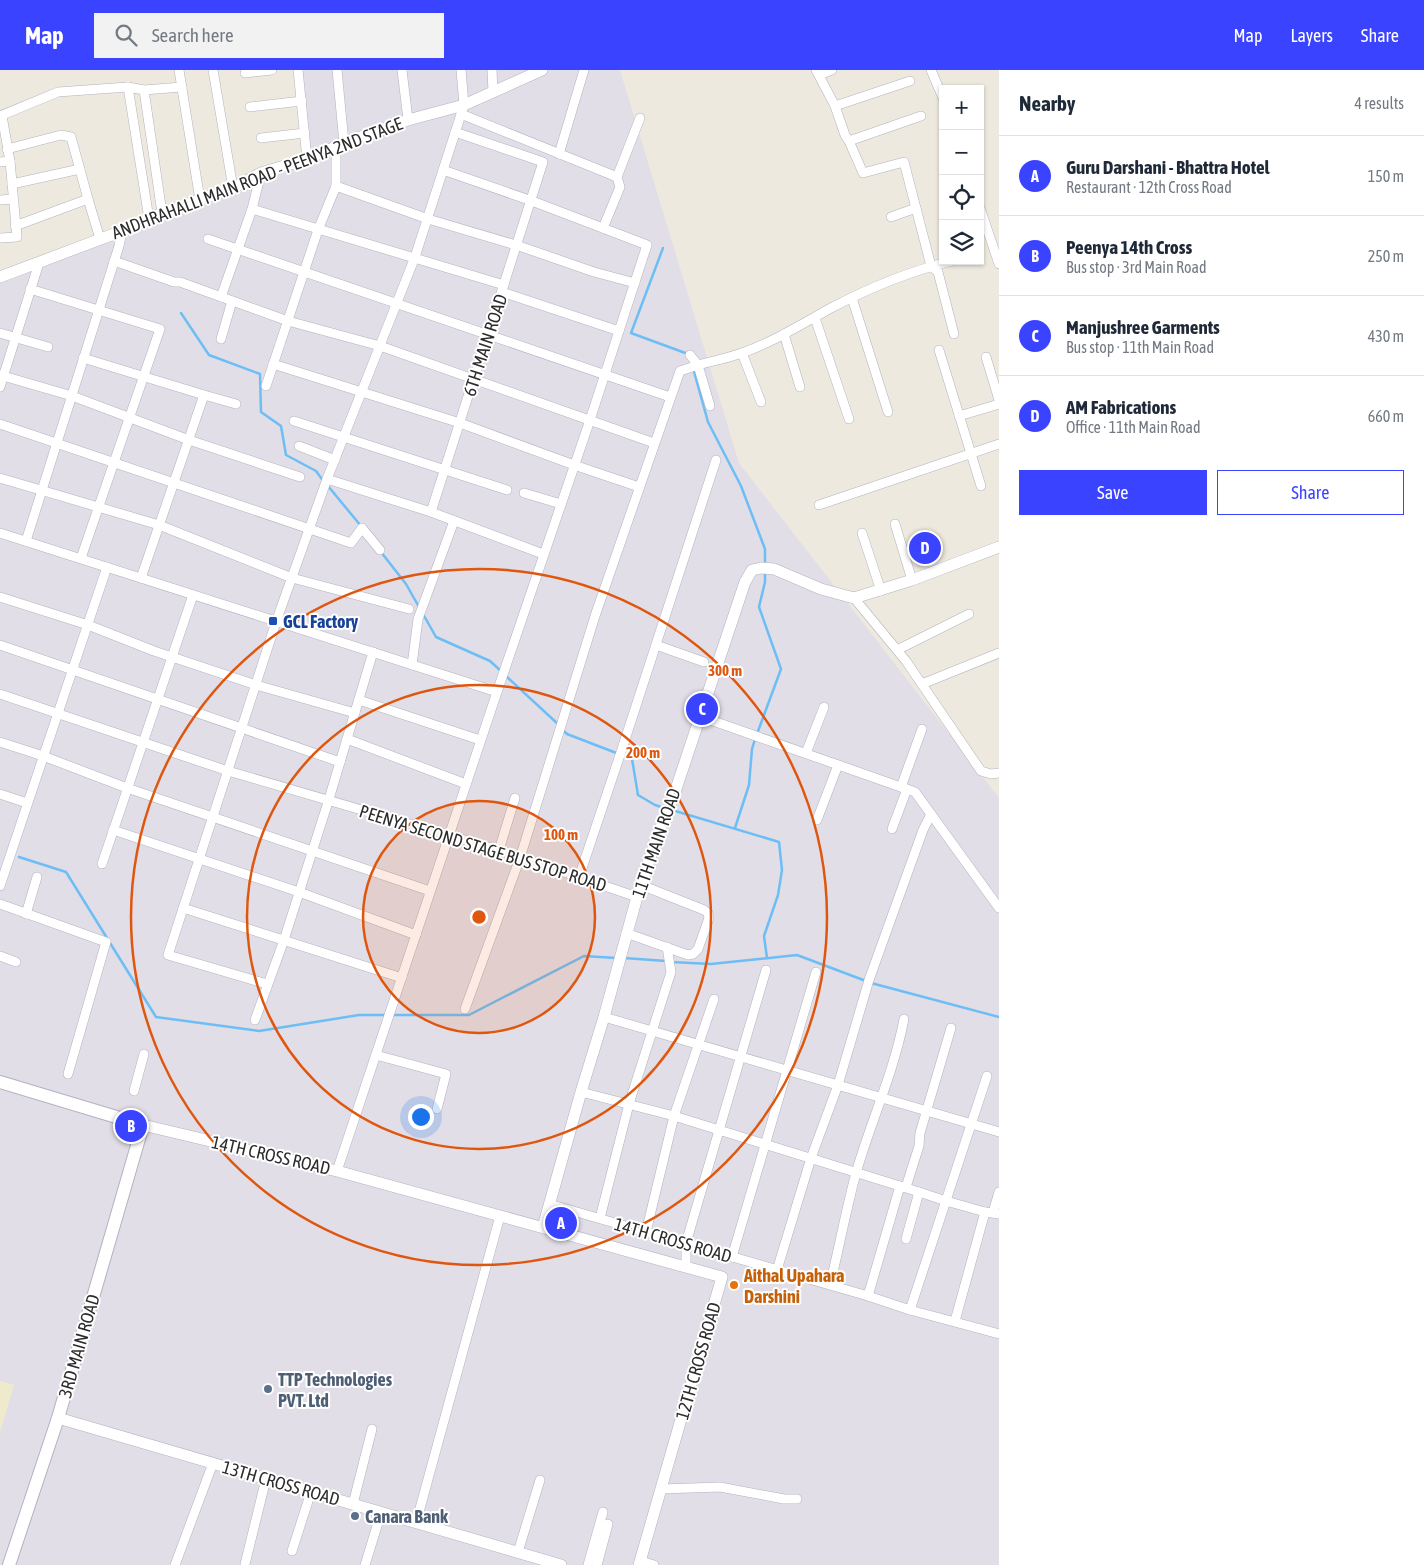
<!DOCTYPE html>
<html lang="en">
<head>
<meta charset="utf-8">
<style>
  :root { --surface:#fff; --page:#f2f2f3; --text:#1f2937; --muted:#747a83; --line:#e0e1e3; --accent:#3a43ff }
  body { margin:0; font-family:"Asap Condensed",sans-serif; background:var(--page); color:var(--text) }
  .controls { position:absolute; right:15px; top:15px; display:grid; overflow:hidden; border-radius:0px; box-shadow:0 1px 4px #0004 }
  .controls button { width:45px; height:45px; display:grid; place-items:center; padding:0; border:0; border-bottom:1px solid var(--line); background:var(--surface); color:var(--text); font:25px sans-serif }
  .you { position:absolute; left:420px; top:1046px; width:18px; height:18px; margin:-12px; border:4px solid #fff; border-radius:50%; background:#1a73e8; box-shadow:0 0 0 8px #1a73e833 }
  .badge { display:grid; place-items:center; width:32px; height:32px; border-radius:50%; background:var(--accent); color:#fff; font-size:16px; font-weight:700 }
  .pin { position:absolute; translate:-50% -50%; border:2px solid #fff; box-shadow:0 1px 5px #0006 }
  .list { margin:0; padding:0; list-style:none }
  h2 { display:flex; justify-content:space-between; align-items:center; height:65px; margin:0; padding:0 20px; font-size:21px }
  h2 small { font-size:16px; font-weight:400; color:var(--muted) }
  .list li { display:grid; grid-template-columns:32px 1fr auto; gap:15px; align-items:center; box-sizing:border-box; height:80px; padding:0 20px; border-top:1px solid var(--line) }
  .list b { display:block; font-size:19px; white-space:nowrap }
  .list p { margin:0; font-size:16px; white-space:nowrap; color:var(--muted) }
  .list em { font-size:16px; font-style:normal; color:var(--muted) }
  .actions { display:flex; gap:10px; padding:15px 20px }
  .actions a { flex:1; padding:11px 0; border:1px solid var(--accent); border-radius:0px; text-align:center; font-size:18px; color:var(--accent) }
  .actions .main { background:var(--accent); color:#fff }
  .icon { flex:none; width:28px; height:28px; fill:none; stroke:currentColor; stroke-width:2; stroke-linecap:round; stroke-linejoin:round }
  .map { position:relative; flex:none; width:999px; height:1495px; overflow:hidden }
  header { display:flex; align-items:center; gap:30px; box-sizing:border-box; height:70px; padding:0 25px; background:var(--accent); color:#fff }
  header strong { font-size:24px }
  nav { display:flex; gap:28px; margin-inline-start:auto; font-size:18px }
  .search { width:350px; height:45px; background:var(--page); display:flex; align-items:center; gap:12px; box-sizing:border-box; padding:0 18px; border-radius:0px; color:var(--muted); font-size:19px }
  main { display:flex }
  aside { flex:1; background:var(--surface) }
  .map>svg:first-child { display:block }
  .industrial { fill:#e2dee7 }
  .education { fill:#f0eacc }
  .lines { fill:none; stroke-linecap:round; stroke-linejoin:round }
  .stream { stroke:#6cbef5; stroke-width:2.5 }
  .minor-casing { stroke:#b2b2c0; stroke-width:10 }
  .tertiary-casing { stroke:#b2b2c0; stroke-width:12 }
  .secondary-casing { stroke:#b2b2c0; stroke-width:14 }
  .minor { stroke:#fff; stroke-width:9 }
  .tertiary { stroke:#fff; stroke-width:11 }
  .secondary { stroke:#fff; stroke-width:12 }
  .ring { fill:none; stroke:#df570e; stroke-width:2.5 }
  .transit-dot { fill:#1a4fb4; stroke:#fff; stroke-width:2 }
  .food-dot { fill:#e8710a; stroke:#fff; stroke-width:2 }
  .service-dot { fill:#5c6f8a; stroke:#fff; stroke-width:2 }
  .labels { text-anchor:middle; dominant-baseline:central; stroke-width:4; stroke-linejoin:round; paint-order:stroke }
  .street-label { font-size:18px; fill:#2c2c2c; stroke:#fff }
  .transit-label { font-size:18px; font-weight:bold; fill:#164399; stroke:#fff; text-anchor:start }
  .food-label { font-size:18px; font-weight:bold; fill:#c56008; stroke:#fff; text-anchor:start }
  .service-label { font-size:18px; font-weight:bold; fill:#4e5e75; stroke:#fff; text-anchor:start }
  .centre { fill:#df570e; stroke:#fff; stroke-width:2.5 }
  .ring-label { font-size:15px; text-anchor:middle; font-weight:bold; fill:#df570e; stroke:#fff; stroke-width:4; stroke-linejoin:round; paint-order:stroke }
</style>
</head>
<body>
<header>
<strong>Map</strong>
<div class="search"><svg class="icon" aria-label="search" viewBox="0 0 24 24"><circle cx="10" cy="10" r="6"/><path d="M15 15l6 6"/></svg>Search here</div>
<nav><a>Map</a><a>Layers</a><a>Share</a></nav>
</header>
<main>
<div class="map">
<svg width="999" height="1495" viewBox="0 0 999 1495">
  <rect width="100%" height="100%" fill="#eee9de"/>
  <!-- industrial -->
  <polygon class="industrial" points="297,0 620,0 739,393 999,728 999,1495 0,1495 0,208 162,143 304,96"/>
  <!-- education -->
  <polygon class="education" points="0,1311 14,1315 0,1362"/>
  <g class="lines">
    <!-- stream -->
    <g class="stream">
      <polyline points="663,178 631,263 688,284"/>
      <polyline points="181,243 209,285 260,304 261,342 281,356 286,385 316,401 324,412"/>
      <polyline points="693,298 708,352 741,416 765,479 765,495"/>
      <polyline points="328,416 361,456"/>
      <polyline points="381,482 406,514 419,537"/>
      <polyline points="423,544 436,567 490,591 502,602"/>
      <polyline points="506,606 559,655"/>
      <polyline points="562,659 567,664 632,689 638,725 655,735 664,738"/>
      <polyline points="757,664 781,599 759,537 765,512 765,501"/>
      <polyline points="672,740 779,772 782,800 778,825 764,866 767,888"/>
      <polyline points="735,758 749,715 752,679 755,669"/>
      <polyline points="19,787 66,802 156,947 259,961 359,945 469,945 584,886 616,888"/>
      <polyline points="624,888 666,891"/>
      <polyline points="671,892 711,894 797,885 866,911"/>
      <polyline points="871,913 999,947"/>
    </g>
    <defs>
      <g id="minor">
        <polyline points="179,0 200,130"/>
        <polyline points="213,0 233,118"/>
        <polyline points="298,0 307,89"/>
        <polyline points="337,0 344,73"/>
        <polyline points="402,0 408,50"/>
        <polyline points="492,0 493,22"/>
        <polyline points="816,0 835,36 845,65 849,71 863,103 904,92 931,196 938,202 954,264"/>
        <polyline points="931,0 943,28"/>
        <polyline points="245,3 272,0"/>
        <polyline points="819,5 832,0"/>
        <polyline points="128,17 149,149"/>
        <polyline points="144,20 162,143"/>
        <polyline points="835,36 910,11"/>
        <polyline points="250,37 302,31"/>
        <polyline points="461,44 617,107 620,117 603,158"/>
        <polyline points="0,46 58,22 128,17 144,20 182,17"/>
        <polyline points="261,68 305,63"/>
        <polyline points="849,71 921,46"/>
        <polyline points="336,77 336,116 428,149 519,176 594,202 635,213"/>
        <polyline points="7,79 61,65 71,67 88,129"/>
        <polyline points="559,84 584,0"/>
        <polyline points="0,92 10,91"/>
        <polyline points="617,107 640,48"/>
        <polyline points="12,114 80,99"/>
        <polyline points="0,130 13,129"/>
        <polyline points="980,138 999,194"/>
        <polyline points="252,139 504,215"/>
        <polyline points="891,147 916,138"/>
        <polyline points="15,156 88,129 100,169"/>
        <polyline points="0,168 17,167 10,91 2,46"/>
        <polyline points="208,169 670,327"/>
        <polyline points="114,191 174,212 180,212 288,251 380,276 654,373"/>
        <polyline points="30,219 160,259 81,488"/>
        <polyline points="502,222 619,261"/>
        <polyline points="221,227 252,139 261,103"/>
        <polyline points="852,228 888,342"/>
        <polyline points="815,248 849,349"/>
        <polyline points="0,263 48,277"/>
        <polyline points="784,264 800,317"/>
        <polyline points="221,269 232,231"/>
        <polyline points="939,280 981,416"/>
        <polyline points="742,283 761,332"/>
        <path d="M690,285L698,295C713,291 728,288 742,283C773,272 802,254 831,238C869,218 910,201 952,191"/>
        <polyline points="986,287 999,330"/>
        <polyline points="83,288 204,325 141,508"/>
        <polyline points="273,294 460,353 574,395 639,417"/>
        <polyline points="0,305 72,326 189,370 300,407"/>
        <polyline points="266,316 318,160 336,116"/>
        <polyline points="0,317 39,193"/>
        <polyline points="204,325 236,334"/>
        <polyline points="959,346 999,334"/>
        <polyline points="294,351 507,420"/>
        <polyline points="0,354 351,473 362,458 380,480"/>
        <polyline points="299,376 335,390"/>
        <polyline points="0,408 159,455 292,508 409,539"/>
        <polyline points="327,409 431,442 543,484"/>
        <polyline points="524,423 561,434"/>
        <polyline points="819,435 999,374"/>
        <polyline points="431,442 543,92 455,62"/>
        <polyline points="895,454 912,510"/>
        <polyline points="0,463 497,622"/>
        <polyline points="862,463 881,521"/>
        <polyline points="26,471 119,176 122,161"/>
        <polyline points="0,527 88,555 154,581 256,615 355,643"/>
        <polyline points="854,528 906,591 981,701 991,704 999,703"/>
        <polyline points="0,575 340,692"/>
        <polyline points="656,575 704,592"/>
        <polyline points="897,580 969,544"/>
        <polyline points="412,595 418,549 454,451"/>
        <polyline points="922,614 999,583"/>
        <polyline points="0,624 228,701 499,780 637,827"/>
        <polyline points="359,630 480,670"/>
        <polyline points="699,646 915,722 999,838"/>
        <polyline points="347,669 466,714"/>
        <polyline points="0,672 43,686 127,718 430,821"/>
        <polyline points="806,683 824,637"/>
        <polyline points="901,717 922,659"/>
        <polyline points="0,724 27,733"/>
        <polyline points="817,750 838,695"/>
        <polyline points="892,759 907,719"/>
        <polyline points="113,760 299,822 416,865"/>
        <polyline points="499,780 515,728"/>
        <polyline points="102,794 193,525"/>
        <polyline points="579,807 622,679 716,390"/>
        <polyline points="0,816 107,497"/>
        <polyline points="0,834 106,872 68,1004"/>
        <polyline points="183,838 402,908"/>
        <polyline points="26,844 37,807"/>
        <polyline points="626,863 688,885 693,884 698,879 709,848 708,843 704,840 641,815"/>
        <polyline points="0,886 16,892"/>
        <polyline points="267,914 168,885 276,552 327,409 415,187 464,35 461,0"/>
        <polyline points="465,939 520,788 595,546 680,301 698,295 710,336"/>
        <polyline points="604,947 999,1062"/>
        <polyline points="255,950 284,870 329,729 373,582"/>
        <polyline points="376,985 446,1004 437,1039"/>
        <polyline points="134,1021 144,984"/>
        <polyline points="581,1022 674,1046 919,1122 946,1131 985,1142 999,1144"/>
        <polyline points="337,1101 497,622 590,350 647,175 532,131 443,100"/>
        <polyline points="906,1117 919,1076 920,1063 951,958"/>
        <polyline points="549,1134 868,1226 910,1240 999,1264"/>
        <polyline points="993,1142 999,1122"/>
        <polyline points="600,1148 629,1034 671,902 667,877"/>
        <polyline points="646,1162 674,1046 714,929"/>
        <polyline points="906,1169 919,1122"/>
        <polyline points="732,1187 816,902"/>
        <polyline points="686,1197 686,1173 766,900"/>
        <polyline points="777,1200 811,1088 838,1015 869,910 923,760 931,744"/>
        <path d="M830,1215C839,1178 846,1140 856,1103C871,1051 894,1002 904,949"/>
        <polyline points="868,1226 900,1116"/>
        <polyline points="910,1240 987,1006"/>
        <polyline points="955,1251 985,1142"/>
        <polyline points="661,1419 720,1417 784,1429 797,1429"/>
        <polyline points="353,1434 372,1359"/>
        <polyline points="416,1453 500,1146"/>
        <polyline points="292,1481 311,1422"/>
        <polyline points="518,1482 540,1410"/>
        <polyline points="641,1491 654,1495"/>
        <polyline points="245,1494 266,1409"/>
        <polyline points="175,1495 213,1393"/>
        <polyline points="365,1495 381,1443"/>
        <polyline points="588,1495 603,1442"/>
        <polyline points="597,1495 608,1454"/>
      </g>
      <g id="tertiary">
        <polyline points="0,207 122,161 162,143 233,118 261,103 307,89 344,73 408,50 464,35 542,0"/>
        <polyline points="143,1055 337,1101 722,1207 639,1495"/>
        <polyline points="543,1157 581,1022 604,947 637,827 656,769 673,728 745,512 752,500 761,498 774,499 821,519 854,528 912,510 999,477"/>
        <polyline points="58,1348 561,1495"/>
      </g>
      <polyline id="secondary" points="0,1012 143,1055 58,1348 9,1495"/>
    </defs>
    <!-- minor casing -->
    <use href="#minor" class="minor-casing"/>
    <!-- tertiary casing -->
    <use href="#tertiary" class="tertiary-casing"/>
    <!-- secondary casing -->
    <use href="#secondary" class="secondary-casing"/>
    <!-- minor -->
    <use href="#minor" class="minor"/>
    <!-- tertiary -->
    <use href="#tertiary" class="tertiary"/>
    <!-- secondary -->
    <use href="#secondary" class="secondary"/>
  </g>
  <!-- distance rings -->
  <circle cx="479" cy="847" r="116" fill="#df570e" fill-opacity=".12"/>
  <g class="ring">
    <circle cx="479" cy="847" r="116"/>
    <circle cx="479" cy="847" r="232"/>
    <circle cx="479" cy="847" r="348"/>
  </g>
  <!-- markers -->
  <rect class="transit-dot" x="268" y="546" width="10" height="10" rx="2.5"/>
  <circle class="food-dot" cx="734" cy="1215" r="5"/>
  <g class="service-dot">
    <circle cx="268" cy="1319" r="5"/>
    <circle cx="355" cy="1446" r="5"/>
  </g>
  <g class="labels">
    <!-- street labels -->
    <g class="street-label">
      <text transform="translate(257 108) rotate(-21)">ANDHRAHALLI MAIN ROAD - PEENYA 2ND STAGE</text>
      <text transform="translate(485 275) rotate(-72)">6TH MAIN ROAD</text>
      <text transform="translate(656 773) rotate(-71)">11TH MAIN ROAD</text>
      <text transform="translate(483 778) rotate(17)">PEENYA SECOND STAGE BUS STOP ROAD</text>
      <text transform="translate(271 1085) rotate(13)">14TH CROSS ROAD</text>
      <text transform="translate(673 1170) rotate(16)">14TH CROSS ROAD</text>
      <text transform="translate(79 1276) rotate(-74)">3RD MAIN ROAD</text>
      <text transform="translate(698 1291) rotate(-74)">12TH CROSS ROAD</text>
      <text transform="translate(281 1413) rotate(16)">13TH CROSS ROAD</text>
    </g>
    <!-- transit labels -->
    <g class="transit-label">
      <text x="283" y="551">GCL Factory</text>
    </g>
    <!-- food labels -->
    <g class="food-label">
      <text x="744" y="1205">Aithal Upahara<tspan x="744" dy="21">Darshini</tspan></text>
    </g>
    <!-- service labels -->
    <g class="service-label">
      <text x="278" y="1309">TTP Technologies<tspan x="278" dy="21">PVT. Ltd</tspan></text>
      <text x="365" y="1446">Canara Bank</text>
    </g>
  </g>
  <circle cx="479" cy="847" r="8" class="centre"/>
  <g class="ring-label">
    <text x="725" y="606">300 m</text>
    <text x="643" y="688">200 m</text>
    <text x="561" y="770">100 m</text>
  </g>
</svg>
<div class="controls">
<button>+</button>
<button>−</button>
<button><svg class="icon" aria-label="locate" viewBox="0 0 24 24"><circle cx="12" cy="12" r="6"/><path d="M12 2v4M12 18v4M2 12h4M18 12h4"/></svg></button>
<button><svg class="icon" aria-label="layers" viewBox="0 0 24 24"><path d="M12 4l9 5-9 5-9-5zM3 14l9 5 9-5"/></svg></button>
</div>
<div class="you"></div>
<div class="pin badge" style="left:561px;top:1153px">A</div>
<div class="pin badge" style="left:131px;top:1056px">B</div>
<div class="pin badge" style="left:702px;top:639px">C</div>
<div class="pin badge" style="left:925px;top:478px">D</div>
</div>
<aside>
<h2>Nearby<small>4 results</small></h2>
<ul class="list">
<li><span class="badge">A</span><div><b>Guru Darshani - Bhattra Hotel</b><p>Restaurant · 12th Cross Road</p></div><em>150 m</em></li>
<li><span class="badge">B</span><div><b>Peenya 14th Cross</b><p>Bus stop · 3rd Main Road</p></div><em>250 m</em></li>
<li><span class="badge">C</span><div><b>Manjushree Garments</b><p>Bus stop · 11th Main Road</p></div><em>430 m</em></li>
<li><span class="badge">D</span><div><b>AM Fabrications</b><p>Office · 11th Main Road</p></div><em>660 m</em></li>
</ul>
<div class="actions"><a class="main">Save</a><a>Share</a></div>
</aside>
</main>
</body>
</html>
